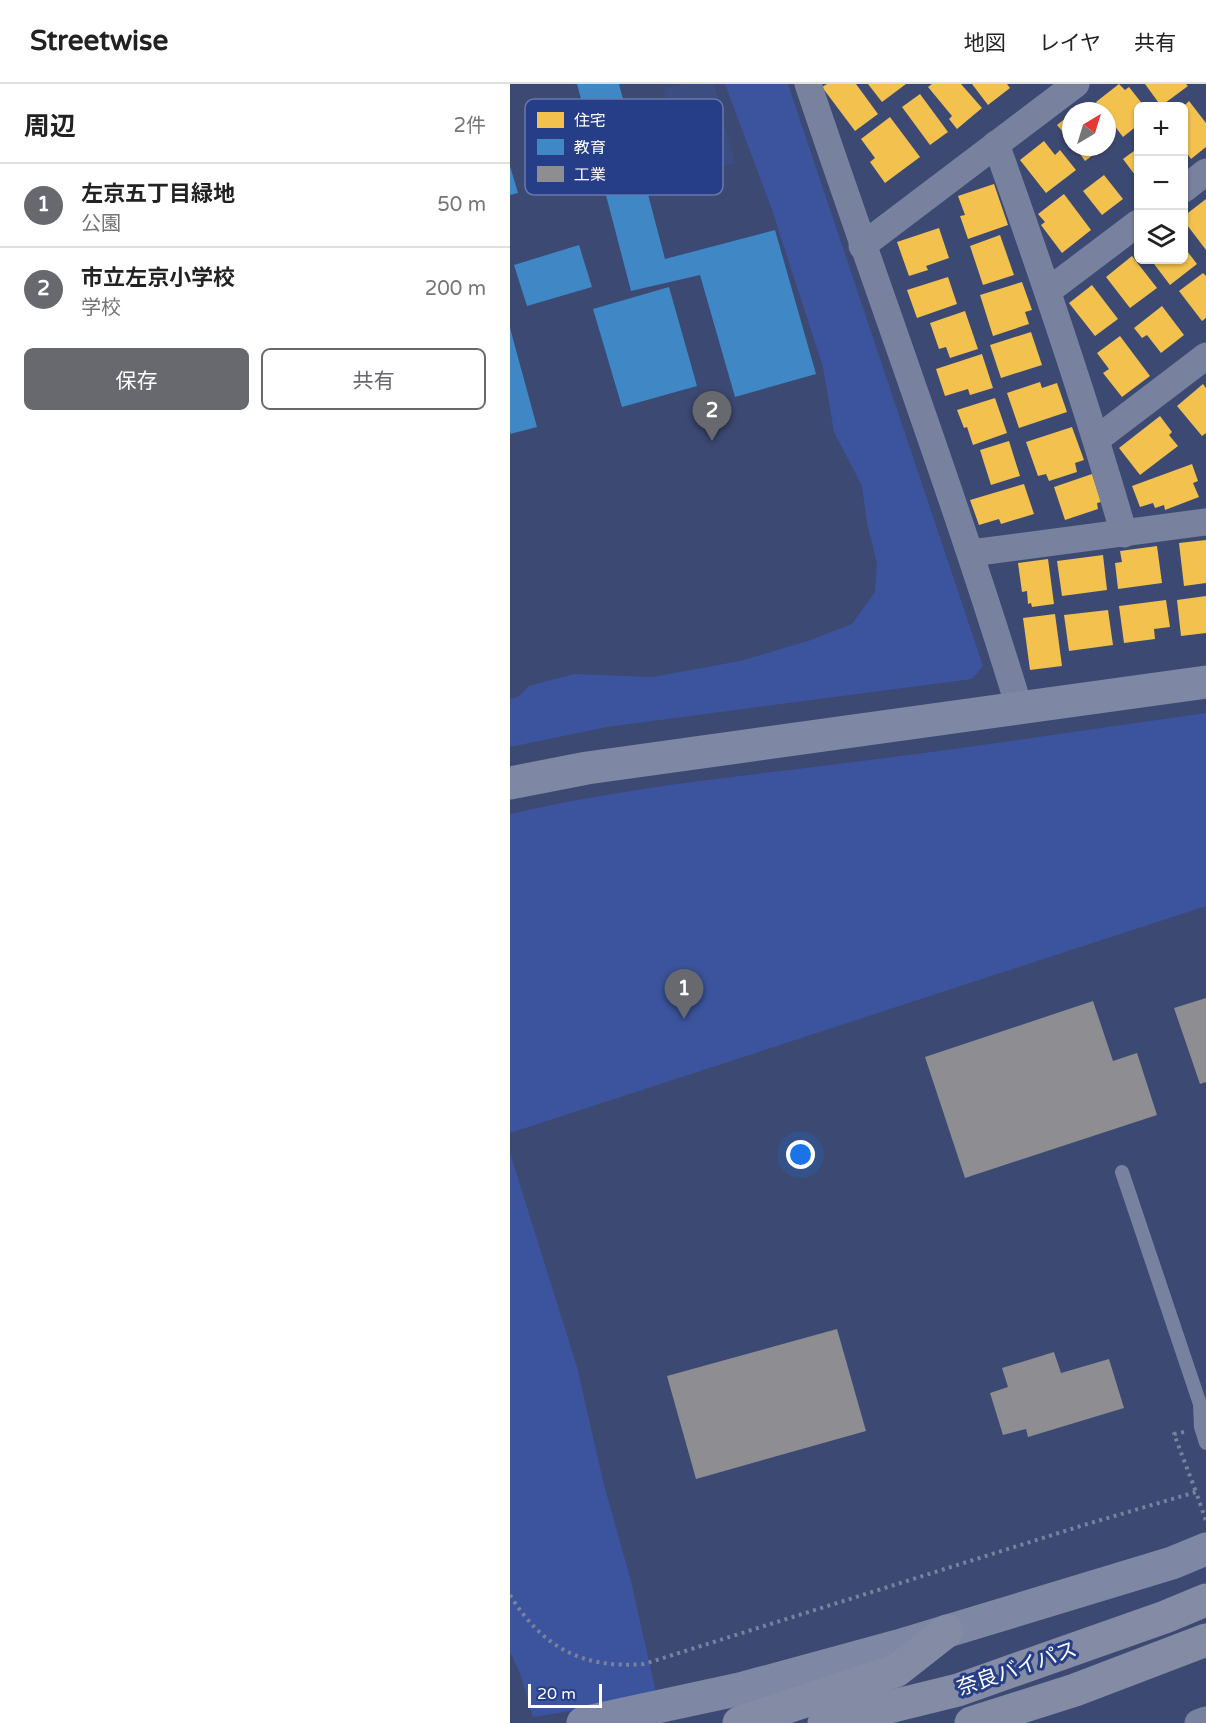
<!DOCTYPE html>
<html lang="ja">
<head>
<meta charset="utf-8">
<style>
  :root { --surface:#fff; --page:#f2f2f2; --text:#222; --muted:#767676; --line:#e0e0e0; --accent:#67696f }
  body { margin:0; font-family:"Varela Round","Noto Sans JP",sans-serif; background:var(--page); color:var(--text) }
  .controls { position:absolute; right:18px; top:18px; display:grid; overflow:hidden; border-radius:9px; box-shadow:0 2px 4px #0004 }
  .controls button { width:54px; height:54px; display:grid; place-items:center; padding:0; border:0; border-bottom:2px solid var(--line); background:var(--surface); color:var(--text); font:30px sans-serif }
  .compass { position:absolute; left:552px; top:18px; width:54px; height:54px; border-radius:50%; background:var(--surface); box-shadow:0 2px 4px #0004; rotate:38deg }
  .scale { position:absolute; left:18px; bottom:15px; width:74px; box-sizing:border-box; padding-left:6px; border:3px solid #fff; border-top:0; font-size:16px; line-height:21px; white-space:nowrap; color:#fff; -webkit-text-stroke:4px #263e88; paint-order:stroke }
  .you { position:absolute; left:291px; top:1071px; width:21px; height:21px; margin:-15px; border:4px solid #fff; border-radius:50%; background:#1a73e8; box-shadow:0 0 0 9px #1a73e833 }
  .badge { display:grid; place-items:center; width:39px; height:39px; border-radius:50%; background:var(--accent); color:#fff; font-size:20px; font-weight:700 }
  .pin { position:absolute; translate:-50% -50px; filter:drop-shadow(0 2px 3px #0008) }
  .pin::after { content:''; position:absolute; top:32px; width:21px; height:18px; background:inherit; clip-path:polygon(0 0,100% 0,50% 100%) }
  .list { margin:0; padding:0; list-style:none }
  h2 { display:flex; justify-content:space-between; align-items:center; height:78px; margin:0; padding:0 24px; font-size:26px }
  h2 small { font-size:20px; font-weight:400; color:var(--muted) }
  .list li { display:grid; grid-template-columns:39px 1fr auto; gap:18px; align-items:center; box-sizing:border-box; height:84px; padding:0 24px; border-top:2px solid var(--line) }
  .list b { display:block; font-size:22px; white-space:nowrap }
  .list p { margin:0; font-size:20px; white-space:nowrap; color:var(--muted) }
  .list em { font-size:20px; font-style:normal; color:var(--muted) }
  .actions { display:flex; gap:12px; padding:18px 24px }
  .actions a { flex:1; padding:14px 0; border:2px solid var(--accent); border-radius:9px; text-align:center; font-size:21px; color:var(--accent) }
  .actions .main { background:var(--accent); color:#fff }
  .icon { flex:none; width:33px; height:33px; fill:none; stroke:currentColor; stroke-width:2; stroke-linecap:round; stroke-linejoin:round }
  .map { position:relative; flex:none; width:696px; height:1639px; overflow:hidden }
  header { display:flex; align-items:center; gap:36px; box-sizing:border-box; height:84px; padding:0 30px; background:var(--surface); border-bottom:2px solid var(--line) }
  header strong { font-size:28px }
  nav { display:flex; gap:33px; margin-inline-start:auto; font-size:21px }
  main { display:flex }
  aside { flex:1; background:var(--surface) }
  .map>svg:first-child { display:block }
  .green { fill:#3b549d }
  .water { fill:#3c4d81 }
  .homes { fill:#f2c14e }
  .schools { fill:#3f88c5 }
  .industry { fill:#8d8d92 }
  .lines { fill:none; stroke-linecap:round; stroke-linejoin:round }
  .path { stroke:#78829f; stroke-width:4; stroke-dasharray:3 4.5; stroke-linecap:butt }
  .lane { stroke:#78829f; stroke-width:14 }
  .street { stroke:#78829f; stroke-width:27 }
  .secondary { stroke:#7e87a3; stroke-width:33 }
  .highway { stroke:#838ba5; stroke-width:33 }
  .labels { text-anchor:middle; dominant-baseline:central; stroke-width:6; stroke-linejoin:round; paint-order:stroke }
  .street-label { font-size:21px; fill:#fff; stroke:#263e88 }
  .key { fill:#263e88; stroke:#6778ac; stroke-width:1.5 }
  .key-label { font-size:16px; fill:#fff }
</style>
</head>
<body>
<header>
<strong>Streetwise</strong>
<nav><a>地図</a><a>レイヤ</a><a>共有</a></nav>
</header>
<main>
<aside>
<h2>周辺<small>2件</small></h2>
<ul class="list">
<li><span class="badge">1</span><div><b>左京五丁目緑地</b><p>公園</p></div><em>50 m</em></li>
<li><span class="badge">2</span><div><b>市立左京小学校</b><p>学校</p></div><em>200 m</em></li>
</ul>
<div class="actions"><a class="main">保存</a><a>共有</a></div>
</aside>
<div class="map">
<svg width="696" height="1639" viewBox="0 0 696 1639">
  <rect width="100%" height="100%" fill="#3c4972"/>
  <!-- green -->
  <g class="green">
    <polygon points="215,0 278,0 473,582 462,595 97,643 0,663 0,615 8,613 19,602 64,590 142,593 230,577 298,557 342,540 365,508 367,480 357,439 352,402 324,348 313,283 262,126"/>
    <path d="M696,629V822L0,1049V730C111,704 224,693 336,679C456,664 576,646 696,629Z"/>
    <polygon points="0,1069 67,1283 94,1401 121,1497 147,1613 23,1633 10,1589 0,1568"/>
  </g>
  <!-- water -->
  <polygon class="water" points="170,0 204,0 225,79 177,92 153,4"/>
  <!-- homes -->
  <g class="homes">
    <polygon points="317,0 346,0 368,30 345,47 312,3"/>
    <polygon points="358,0 396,0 372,18"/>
    <polygon points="422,0 451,0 472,24 447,45 439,35 442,32 418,3"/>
    <polygon points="462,0 497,0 500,4 478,21"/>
    <polygon points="609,0 615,6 619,3 634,22 628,22 628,41 613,53 597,32 597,27 593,27 586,18"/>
    <polygon points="635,0 676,0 678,2 651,22"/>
    <polygon points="410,10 438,48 420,61 392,23"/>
    <polygon points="679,17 696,39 696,63 681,75 674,65 674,22"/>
    <polygon points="561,30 561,58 547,41"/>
    <polygon points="380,33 410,73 375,99 360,78 365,74 351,55"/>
    <polygon points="534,57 545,71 550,66 566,86 536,109 510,76"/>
    <polygon points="565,63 594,63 575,77"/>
    <polygon points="628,64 628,95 613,75"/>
    <polygon points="594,91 613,115 592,131 573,107"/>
    <polygon points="484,100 498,141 458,155 450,132 455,131 448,112"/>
    <polygon points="554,110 581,146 552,169 531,141 535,138 528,130"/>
    <polygon points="696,115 696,166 674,137 674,132"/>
    <polygon points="429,144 439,174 416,182 418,186 399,192 387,158"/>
    <polygon points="490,151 504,191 473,201 460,162"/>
    <polygon points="674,163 687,180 660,201 641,176 674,176"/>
    <polygon points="622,172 647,204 620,224 596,193"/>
    <polygon points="693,189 696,192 696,234 692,237 669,207"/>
    <polygon points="438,193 447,220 407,234 397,206"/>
    <polygon points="512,198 522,226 515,228 519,240 483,252 470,211"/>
    <polygon points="582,201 608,235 585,252 559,219"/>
    <polygon points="652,222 674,251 651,269 637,251 632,254 624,244"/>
    <polygon points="455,227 468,265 440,274 436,263 429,265 420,239"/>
    <polygon points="521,248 532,281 491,294 480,261"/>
    <polygon points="610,252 640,292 612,313 593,289 599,285 587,269"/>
    <polygon points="472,270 483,304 460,311 458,305 435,312 426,285"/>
    <polygon points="530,298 532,304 547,299 557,328 509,344 497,309"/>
    <polygon points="693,300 696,304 696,349 692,352 667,322"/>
    <polygon points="485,314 497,349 463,361 457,343 454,344 447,326"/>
    <polygon points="650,332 662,348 659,351 668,362 630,391 609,364"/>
    <polygon points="562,343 574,376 565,379 567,388 539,397 536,390 528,392 516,358"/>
    <polygon points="499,357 510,392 481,401 470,366"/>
    <polygon points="682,380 688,397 683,399 689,413 655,426 654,421 645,424 643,419 630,423 622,402"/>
    <polygon points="582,390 591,418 587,419 588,425 555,436 544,403"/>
    <polygon points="514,400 524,430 491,440 489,435 469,441 460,416"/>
    <polygon points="696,456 696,499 674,502 669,459"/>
    <polygon points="647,462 652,499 608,505 605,479 612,478 610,467"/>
    <polygon points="593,471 597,506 552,512 547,477"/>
    <polygon points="538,475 544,520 522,523 521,519 518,520 517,507 512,508 508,479"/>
    <polygon points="696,512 696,549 671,552 667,516"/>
    <polygon points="656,516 660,543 644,545 645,555 614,559 609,522"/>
    <polygon points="598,526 603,561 559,567 554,531"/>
    <polygon points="545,530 552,582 520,586 513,534"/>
  </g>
  <!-- schools -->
  <g class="schools">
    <polygon points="67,0 109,0 155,175 265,146 306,290 225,313 190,191 121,207"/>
    <polygon points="0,82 8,109 0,111"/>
    <polygon points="69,161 82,203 17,222 4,181"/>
    <polygon points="159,203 187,302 112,323 83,225"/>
    <polygon points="0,244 27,343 0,350"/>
  </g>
  <!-- industry -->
  <g class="industry">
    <polygon points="696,914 696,998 690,1000 664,924"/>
    <polygon points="583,917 603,977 627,969 647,1031 455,1094 415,973"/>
    <polygon points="327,1245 356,1347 186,1395 157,1292"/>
    <polygon points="544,1268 551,1289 599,1275 614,1324 518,1353 516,1345 493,1351 480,1309 498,1303 492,1284"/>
  </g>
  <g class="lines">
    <!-- path -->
    <g class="path">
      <polyline points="674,1348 664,1350 686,1408"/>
      <path d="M0,1511C32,1563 72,1585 134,1580L574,1441L686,1408L696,1437"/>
    </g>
    <!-- lane -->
    <polyline class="lane" points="612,1088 690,1320 691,1343 696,1359"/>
    <!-- street -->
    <g class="street">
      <path d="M298,0C368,208 445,413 509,623"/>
      <path d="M486,60C532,189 576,318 614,450"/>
      <polyline points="674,105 696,88"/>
      <polyline points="352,162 566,0"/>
      <polyline points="538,207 628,139"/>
      <polyline points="587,355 696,272"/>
      <polyline points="461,469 696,438"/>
      <polyline points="688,1639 696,1636"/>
    </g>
    <!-- secondary -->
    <g class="secondary">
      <polyline points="0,699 77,684 696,598"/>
      <polyline points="73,1639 230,1605 388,1562 662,1479 696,1465"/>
    </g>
    <!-- highway -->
    <g class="highway">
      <polyline points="229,1639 386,1587 437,1547"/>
      <polyline points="314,1639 448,1606 655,1533 696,1516"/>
      <polyline points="461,1639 565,1606 696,1556"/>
    </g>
  </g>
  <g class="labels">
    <!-- street labels -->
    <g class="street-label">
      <text transform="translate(507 1585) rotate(-19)">奈良バイパス</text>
    </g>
  </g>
  <!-- legend -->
  <rect x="15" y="15" width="198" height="96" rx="9" class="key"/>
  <rect x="27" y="28" width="27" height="16" fill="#f2c14e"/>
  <rect x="27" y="55" width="27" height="16" fill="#3f88c5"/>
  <rect x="27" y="82" width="27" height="16" fill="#8d8d92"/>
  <g class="key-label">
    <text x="64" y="42">住宅</text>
    <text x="64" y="69">教育</text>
    <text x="64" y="96">工業</text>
  </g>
</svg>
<div class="controls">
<button>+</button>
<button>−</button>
<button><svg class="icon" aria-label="layers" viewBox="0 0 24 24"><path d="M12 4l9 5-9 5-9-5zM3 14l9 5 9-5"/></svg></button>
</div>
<svg class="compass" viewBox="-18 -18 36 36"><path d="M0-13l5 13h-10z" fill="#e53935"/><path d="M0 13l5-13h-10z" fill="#767676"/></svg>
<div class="scale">20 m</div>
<div class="you"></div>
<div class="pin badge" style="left:174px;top:935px">1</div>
<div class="pin badge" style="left:202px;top:357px">2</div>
</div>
</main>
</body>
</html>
